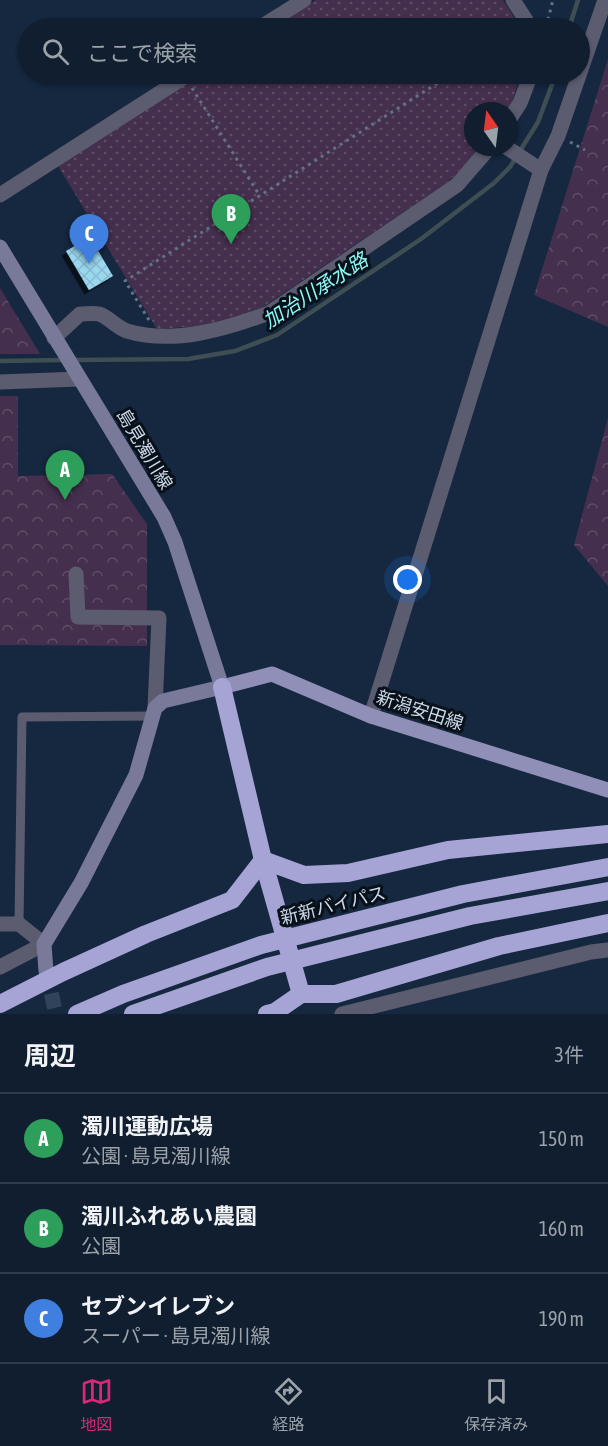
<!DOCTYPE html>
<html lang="ja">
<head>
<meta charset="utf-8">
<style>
  :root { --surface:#101e2f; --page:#1e2b3b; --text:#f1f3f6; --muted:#9ca2aa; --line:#303c4b; --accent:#db2777 }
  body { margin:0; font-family:"Asap Condensed","Noto Sans JP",sans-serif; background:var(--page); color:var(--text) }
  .compass { position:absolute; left:464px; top:102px; width:54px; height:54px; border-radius:50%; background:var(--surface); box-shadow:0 2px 4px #0004; rotate:346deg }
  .you { position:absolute; left:408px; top:580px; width:21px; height:21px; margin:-15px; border:4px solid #fff; border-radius:50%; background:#1a73e8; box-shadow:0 0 0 9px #1a73e833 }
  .badge { display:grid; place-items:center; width:39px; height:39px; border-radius:50%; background:var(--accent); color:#fff; font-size:20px; font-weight:700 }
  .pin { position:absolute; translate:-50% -50px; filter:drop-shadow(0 2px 3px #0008) }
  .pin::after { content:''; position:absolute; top:32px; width:21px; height:18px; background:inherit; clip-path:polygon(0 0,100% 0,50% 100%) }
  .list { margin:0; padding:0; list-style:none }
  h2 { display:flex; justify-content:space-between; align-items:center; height:78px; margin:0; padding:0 24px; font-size:26px }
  h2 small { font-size:20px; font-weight:400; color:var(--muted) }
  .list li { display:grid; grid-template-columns:39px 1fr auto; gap:18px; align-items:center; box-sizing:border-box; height:90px; padding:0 24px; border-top:2px solid var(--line) }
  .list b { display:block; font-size:22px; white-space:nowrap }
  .list p { margin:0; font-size:20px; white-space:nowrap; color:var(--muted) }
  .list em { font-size:20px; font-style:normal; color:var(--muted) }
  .icon { flex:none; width:33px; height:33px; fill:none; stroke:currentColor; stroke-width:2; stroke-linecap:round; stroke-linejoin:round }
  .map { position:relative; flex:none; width:608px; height:1014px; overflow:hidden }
  .search { position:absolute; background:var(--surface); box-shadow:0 2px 4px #0004; left:18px; right:18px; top:18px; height:66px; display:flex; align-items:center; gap:15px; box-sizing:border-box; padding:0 21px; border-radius:33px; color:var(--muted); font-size:22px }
  .sheet { height:348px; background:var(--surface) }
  nav { display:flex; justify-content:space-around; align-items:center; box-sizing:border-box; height:84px; border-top:2px solid var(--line); background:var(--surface); font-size:16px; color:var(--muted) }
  nav a { display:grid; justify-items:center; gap:3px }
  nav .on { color:var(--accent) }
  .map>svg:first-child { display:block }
  .grass { fill:url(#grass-dots) }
  .park { fill:url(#park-crowns) }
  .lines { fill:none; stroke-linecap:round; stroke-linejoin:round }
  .stream { stroke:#3e4e53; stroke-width:4.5 }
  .building { fill:url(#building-cross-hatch); filter:url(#shadow) }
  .secondary-tunnel { stroke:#314358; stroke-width:15; stroke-dasharray:15 8; stroke-linecap:butt }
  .path { stroke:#627286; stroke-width:3; stroke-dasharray:3 4.5; stroke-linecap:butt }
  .lane { stroke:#5c5c70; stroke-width:9 }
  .street { stroke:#5c5c70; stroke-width:15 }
  .secondary { stroke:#797999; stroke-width:15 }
  .primary { stroke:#908fb8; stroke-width:15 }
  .highway { stroke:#a5a4d5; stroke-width:18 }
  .labels { text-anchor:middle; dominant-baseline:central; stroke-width:6; stroke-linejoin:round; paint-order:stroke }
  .street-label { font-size:18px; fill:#cdd9e8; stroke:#08101a }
  .water-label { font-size:20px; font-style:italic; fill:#8cf9f7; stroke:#08101a }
</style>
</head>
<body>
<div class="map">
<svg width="608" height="1014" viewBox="0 0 608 1014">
  <defs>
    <pattern id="grass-dots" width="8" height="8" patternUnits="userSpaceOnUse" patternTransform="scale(1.5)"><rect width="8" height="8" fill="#452f4e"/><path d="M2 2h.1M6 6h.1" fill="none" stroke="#5f4d68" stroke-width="1.8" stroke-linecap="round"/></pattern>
    <pattern id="park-crowns" width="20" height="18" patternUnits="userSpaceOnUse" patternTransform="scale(1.5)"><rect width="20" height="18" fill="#452f4e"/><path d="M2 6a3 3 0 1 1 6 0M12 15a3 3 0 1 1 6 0" fill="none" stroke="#5f4d68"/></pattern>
    <pattern id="building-cross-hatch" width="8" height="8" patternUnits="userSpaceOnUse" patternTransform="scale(1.5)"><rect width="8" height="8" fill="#9ad8f0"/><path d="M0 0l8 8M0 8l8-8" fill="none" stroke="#88bace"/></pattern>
    <filter id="shadow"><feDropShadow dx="-4.5" dy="4.5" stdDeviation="0" flood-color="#0009"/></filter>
  </defs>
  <rect width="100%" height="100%" fill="#15283f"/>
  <!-- grass -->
  <g class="grass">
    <polygon points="316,0 503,0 521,28 272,28"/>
    <polygon points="202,74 521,74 512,102 506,111 473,111 473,147 480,147 468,162 448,182 263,307 231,319 201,326 157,329 58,166"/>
  </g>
  <!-- park -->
  <g class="park">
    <polygon points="608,59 608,327 534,295"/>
    <polygon points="0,288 40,354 0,354"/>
    <polygon points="0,396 18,396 18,476 112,474 147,524 147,646 0,645"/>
    <polygon points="608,418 608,586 574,545"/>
  </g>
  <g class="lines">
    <!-- stream -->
    <g class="stream">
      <polyline points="569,28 578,0"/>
      <polyline points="73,360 188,359 235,351 277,335 421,239 494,183 510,167 538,122 556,74"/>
      <polyline points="0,361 64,360"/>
    </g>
  </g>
  <!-- building -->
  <polygon class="building" points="90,237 113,276 89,290 66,251"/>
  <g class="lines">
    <!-- secondary-tunnel -->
    <polyline class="secondary-tunnel" points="46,971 56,1014"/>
    <!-- path -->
    <g class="path">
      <polyline points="546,27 553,0"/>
      <polyline points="192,88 260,196"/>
      <polyline points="570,142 585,150"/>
      <polyline points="149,320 125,281 452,74"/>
    </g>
    <!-- lane -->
    <polyline class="lane" points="19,924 22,717 153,716"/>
    <!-- street -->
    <g class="street">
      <polyline points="513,0 531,28"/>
      <polyline points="259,28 304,0"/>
      <polyline points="509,120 520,103 531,74"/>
      <polyline points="506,147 541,170"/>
      <polyline points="0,195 189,74"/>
      <path d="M54,338L80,314C86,314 94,313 99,314C109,317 117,328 127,331C173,345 226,329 269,313L457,185L490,147"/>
      <polyline points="0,382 79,379"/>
      <polyline points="76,574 78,617 159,618 155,708"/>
      <polyline points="371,716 541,170 558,136 605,0"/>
      <polyline points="0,924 19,924 44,944 0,967"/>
      <polyline points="342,1014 591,952 608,950"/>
    </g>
    <!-- secondary -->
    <polyline class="secondary" points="0,247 164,517 175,542 222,687 163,701 155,708 136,775 81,883 44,944 46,971"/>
    <!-- primary -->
    <polyline class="primary" points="222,687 272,674 371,716 608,790"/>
    <!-- highway -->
    <g class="highway">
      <polyline points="222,687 263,860 301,994"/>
      <polyline points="0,1004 63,972 146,934 232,900 263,860 304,875 348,873 448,850 608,834"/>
      <polyline points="77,1014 123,994 261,945 463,894 608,867"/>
      <polyline points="133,1014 267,967 470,916 608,891"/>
      <polyline points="267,1014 275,1012 301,994 336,994 499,946 608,923"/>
    </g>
  </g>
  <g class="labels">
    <!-- street labels -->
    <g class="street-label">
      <text transform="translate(145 449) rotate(59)">島見濁川線</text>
      <text transform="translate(420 710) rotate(18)">新潟安田線</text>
      <text transform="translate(333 905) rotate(-14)">新新バイパス</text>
    </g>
    <!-- water labels -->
    <g class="water-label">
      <text transform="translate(315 290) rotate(-33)">加治川承水路</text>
    </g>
  </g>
</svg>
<svg class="compass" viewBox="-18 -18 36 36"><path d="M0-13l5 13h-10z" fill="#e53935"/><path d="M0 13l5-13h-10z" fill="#9ca2aa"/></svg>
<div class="you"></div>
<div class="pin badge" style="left:65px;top:500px;background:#2e9e5b">A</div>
<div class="pin badge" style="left:231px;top:244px;background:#2e9e5b">B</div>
<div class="pin badge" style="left:89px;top:264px;background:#3f7fe0">C</div>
<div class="search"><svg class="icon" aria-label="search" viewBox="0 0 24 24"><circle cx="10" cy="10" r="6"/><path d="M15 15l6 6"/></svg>ここで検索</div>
</div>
<section class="sheet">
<h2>周辺<small>3件</small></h2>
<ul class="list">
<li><span class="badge" style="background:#2e9e5b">A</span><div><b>濁川運動広場</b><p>公園 · 島見濁川線</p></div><em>150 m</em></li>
<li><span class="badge" style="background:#2e9e5b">B</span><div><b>濁川ふれあい農園</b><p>公園</p></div><em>160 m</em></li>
<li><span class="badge" style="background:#3f7fe0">C</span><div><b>セブンイレブン</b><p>スーパー · 島見濁川線</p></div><em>190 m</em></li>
</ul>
</section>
<nav>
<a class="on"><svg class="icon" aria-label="map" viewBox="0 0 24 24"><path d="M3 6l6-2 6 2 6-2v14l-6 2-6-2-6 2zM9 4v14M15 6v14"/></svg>地図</a>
<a><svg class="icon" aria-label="directions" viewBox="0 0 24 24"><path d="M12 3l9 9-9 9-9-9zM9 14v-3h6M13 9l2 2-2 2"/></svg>経路</a>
<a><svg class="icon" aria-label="saved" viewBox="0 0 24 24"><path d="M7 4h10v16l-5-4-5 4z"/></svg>保存済み</a>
</nav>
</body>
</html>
